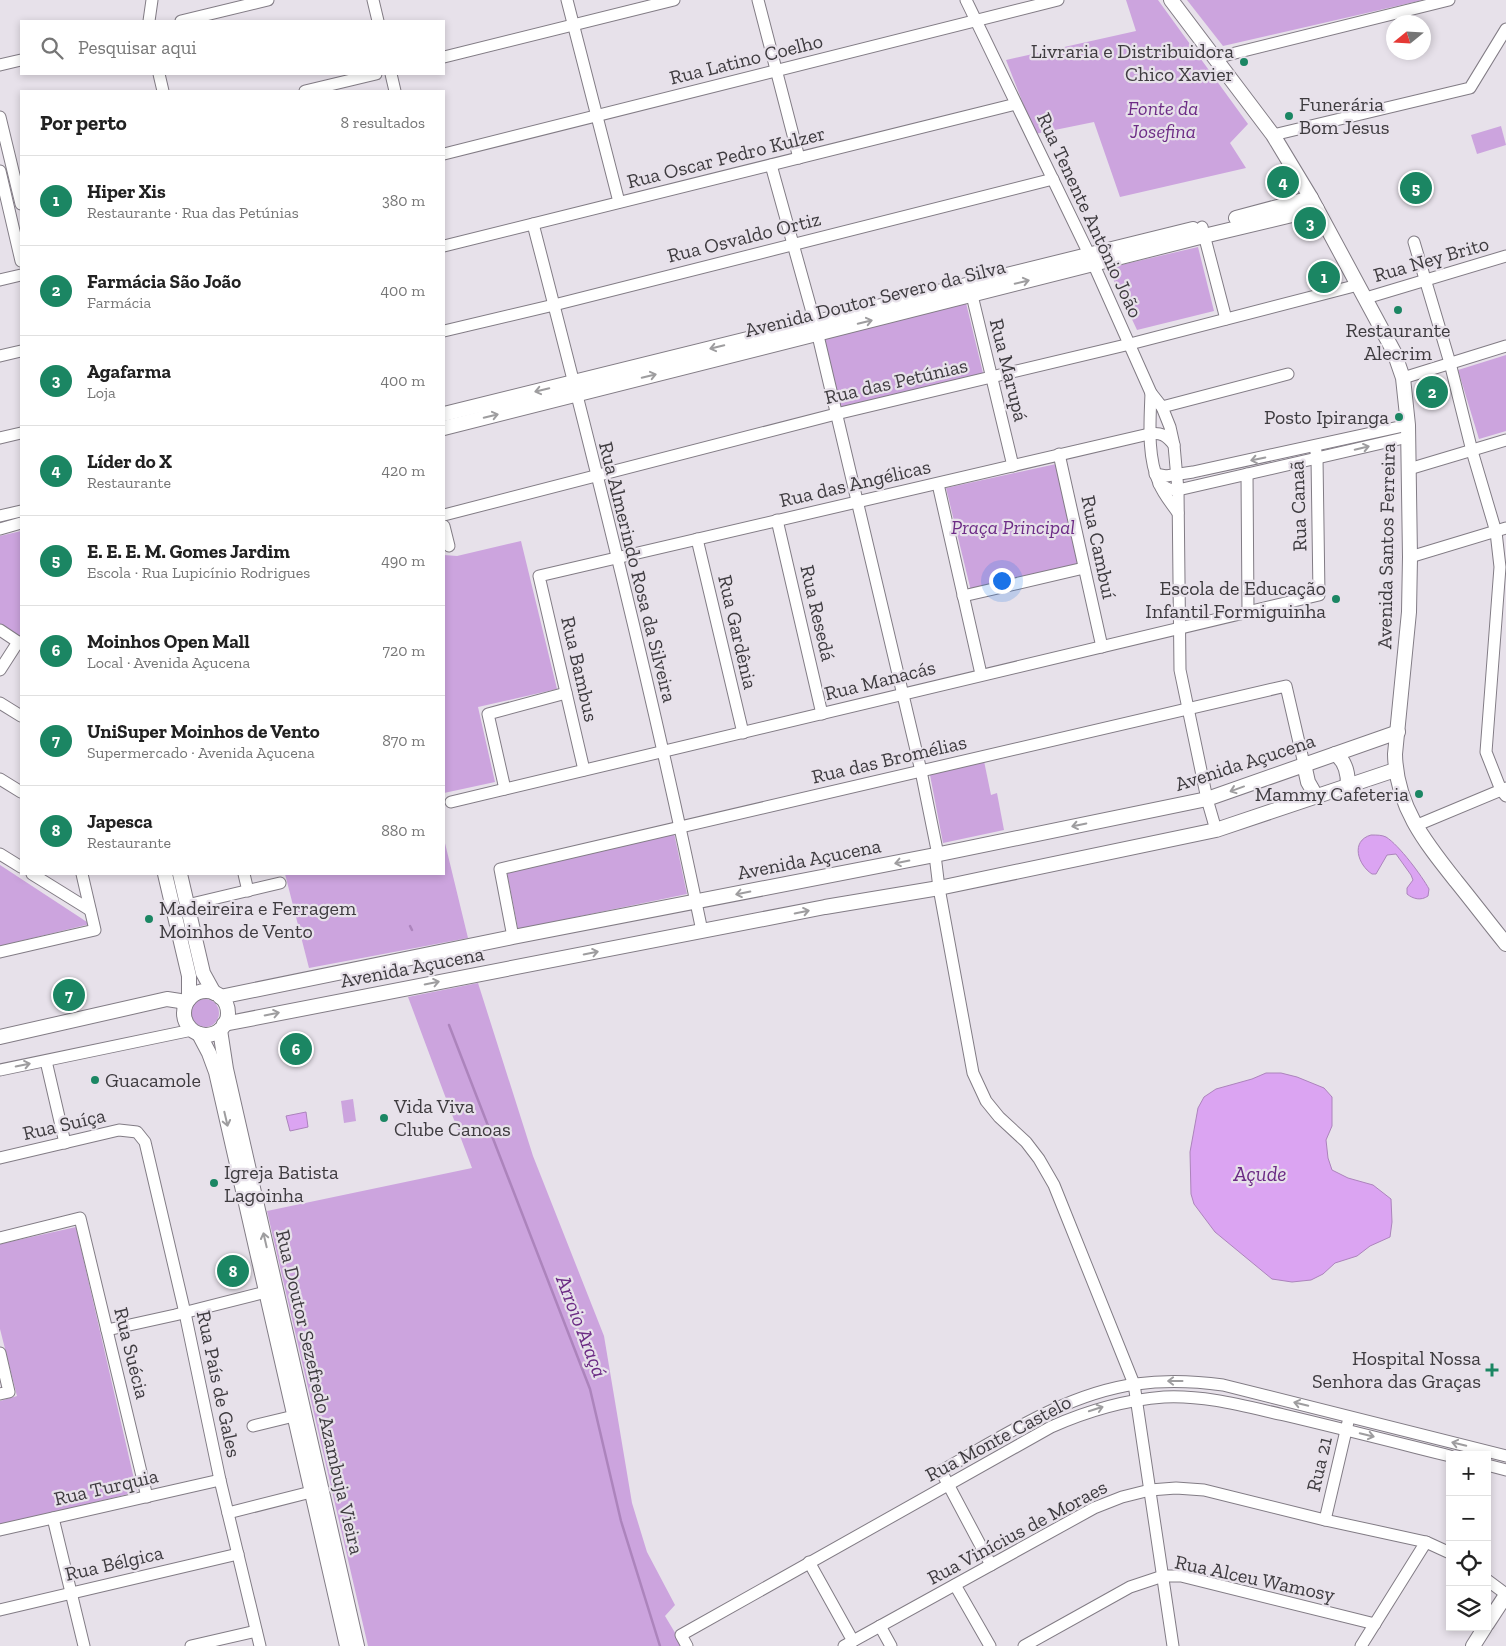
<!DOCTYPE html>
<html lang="pt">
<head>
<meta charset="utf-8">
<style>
  :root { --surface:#fff; --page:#f2f2f2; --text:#222; --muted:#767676; --line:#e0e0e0; --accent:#1b8663 }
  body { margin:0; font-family:"Zilla Slab",serif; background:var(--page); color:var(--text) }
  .controls { position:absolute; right:15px; bottom:15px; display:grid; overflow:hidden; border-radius:0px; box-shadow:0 2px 8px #0003 }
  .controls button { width:45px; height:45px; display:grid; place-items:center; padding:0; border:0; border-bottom:1px solid var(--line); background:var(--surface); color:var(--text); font:25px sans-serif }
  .compass { position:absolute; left:1386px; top:15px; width:45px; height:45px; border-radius:50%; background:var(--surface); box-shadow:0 2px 8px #0003; rotate:252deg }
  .you { position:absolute; left:1001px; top:580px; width:18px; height:18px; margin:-12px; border:4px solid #fff; border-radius:50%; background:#1a73e8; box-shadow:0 0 0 8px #1a73e833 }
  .badge { display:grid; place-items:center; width:32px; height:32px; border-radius:50%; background:var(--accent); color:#fff; font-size:16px; font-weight:700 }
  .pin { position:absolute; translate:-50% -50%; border:2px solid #fff; box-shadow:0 1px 5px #0006 }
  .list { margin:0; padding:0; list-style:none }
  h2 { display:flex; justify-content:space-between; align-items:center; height:65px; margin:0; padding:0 20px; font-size:21px }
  h2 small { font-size:16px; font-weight:400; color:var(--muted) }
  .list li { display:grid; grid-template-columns:32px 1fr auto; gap:15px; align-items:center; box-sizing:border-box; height:90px; padding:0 20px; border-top:1px solid var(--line) }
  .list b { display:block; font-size:19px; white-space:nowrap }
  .list p { margin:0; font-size:16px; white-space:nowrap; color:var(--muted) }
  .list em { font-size:16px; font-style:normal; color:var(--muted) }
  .icon { flex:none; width:28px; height:28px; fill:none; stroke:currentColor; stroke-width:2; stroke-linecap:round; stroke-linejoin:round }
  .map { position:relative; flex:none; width:1506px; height:1646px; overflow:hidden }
  .search { position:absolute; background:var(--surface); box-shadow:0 2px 8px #0003; left:20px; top:20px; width:425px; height:55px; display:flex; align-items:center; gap:12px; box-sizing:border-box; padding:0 18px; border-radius:0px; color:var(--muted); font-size:19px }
  .panel { position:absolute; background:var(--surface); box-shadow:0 2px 8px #0003; left:20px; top:90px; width:425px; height:785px; border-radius:0px }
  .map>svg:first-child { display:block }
  .green { fill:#cca4de }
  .water { fill:#dba4f2; stroke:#ac84bc }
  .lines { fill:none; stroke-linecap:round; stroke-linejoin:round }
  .stream { stroke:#ac84bc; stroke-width:2.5 }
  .minor-casing { stroke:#827c85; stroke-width:13 }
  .major-casing { stroke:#827c85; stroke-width:16 }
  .minor { stroke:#fff; stroke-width:11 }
  .major { stroke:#fff; stroke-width:14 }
  .oneway { stroke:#9e9d9f }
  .poi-dot { fill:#1b8663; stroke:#e7e1ea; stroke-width:2 }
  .labels { text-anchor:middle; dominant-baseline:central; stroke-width:4.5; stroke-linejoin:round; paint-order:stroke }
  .poi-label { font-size:20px; fill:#3e3b3f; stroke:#e7e1ea; text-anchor:end }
  .street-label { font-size:20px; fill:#3e3b3f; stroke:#e7e1ea }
  .park-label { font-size:20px; font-style:italic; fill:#6d2c86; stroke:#e7e1ea }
  .water-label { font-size:21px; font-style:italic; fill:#6b2a84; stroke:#e7e1ea }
</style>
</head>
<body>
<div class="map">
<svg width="1506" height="1646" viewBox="0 0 1506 1646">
  <rect width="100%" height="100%" fill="#e7e1ea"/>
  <!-- green -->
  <g class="green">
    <polygon points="1126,0 1158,0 1248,124 1230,143 1246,168 1120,197 1094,122 1035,134 1006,60 1136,31"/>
    <polygon points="1187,0 1423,0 1223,46"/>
    <polygon points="1501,126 1506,145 1477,154 1471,135"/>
    <polygon points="1198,247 1214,311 1137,330 1108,268"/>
    <polygon points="966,303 983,373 839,409 822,339"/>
    <polygon points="1506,355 1506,431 1479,439 1458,370"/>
    <polygon points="1056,464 1079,566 971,591 946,488"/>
    <polygon points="21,531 21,640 0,627 0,536"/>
    <polygon points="521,541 557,689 478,707 495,782 444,793 444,555 457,556"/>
    <polygon points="984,761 991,795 997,793 1004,830 943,843 930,775"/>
    <polygon points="674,833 687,894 518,929 507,873"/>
    <polygon points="444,839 468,938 309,968 285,874 444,874"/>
    <polygon points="0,865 90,924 0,946"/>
    <polygon points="478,983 533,1156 604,1336 632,1503 647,1552 675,1605 665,1616 683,1646 368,1646 267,1211 472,1168 408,997"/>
    <circle cx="205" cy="1013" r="14"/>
    <polygon points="353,1099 356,1121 344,1123 341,1101"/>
    <polygon points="76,1227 137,1492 0,1525 0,1401 17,1396 0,1329 0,1244"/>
  </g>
  <!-- water -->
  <g class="water">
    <path d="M1371,835C1377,835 1382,835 1386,837C1399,845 1422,876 1429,889L1428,896C1421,901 1413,899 1407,894V888L1413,880L1411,875L1396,854L1387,855L1376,874H1372C1358,865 1350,841 1371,835Z"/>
    <polygon points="1266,1073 1281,1073 1297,1077 1324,1088 1332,1097 1332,1126 1326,1140 1328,1158 1332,1170 1348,1178 1373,1185 1391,1199 1392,1222 1390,1237 1370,1246 1357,1256 1335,1263 1323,1274 1311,1280 1292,1282 1272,1279 1215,1232 1194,1204 1191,1194 1190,1152 1198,1108 1204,1097 1216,1089 1252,1079"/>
    <polygon points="306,1112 308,1127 290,1131 286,1116"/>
  </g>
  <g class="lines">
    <!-- stream -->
    <g class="stream">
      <polyline points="410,926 412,930"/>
      <polyline points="449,1025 590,1389 621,1521 660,1646"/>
    </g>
    <defs>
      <g id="minor">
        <polyline points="373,0 378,21"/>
        <polyline points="567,0 619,202"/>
        <polyline points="758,0 799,158"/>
        <polyline points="966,0 1089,254 1151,393 1162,407 1170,427 1174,445 1178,490 1180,670 1207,799 1216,830"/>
        <polyline points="149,21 152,0"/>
        <polyline points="181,21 268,0"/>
        <polyline points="444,57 674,0"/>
        <polyline points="1215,58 1449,0"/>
        <polyline points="0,65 21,60"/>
        <polyline points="159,74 163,91"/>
        <polyline points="391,74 395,91"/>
        <polyline points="305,91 376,74"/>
        <polyline points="0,117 21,204"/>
        <polyline points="1273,135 1470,88 1506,29"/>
        <polyline points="444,154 1058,0"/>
        <polyline points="771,165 815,323 921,771 937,850 935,855 939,888 973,1073 986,1101 999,1117 1026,1142 1039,1159 1054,1185 1134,1384 1173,1646"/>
        <polyline points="0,171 21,261"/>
        <path d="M533,224C594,459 653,694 702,931"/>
        <polyline points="1202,227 1226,319"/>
        <polyline points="1414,242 1450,363 1472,451 1496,532 1500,567 1486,752 1501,790 1506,796"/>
        <polyline points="444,246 1016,104"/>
        <polyline points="0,280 21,275"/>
        <polyline points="970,287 1013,466"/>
        <polyline points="1366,298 1506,256"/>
        <polyline points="444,331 554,305 1053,179"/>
        <polyline points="0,356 21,351"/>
        <polyline points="1403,378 1506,346"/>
        <path d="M1151,393C1150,422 1147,457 1159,483C1163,494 1172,504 1178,513"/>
        <polyline points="1162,407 1288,374"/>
        <polyline points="0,438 21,433"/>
        <polyline points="1059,454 1102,647"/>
        <polyline points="1409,469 1506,440"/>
        <polyline points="1155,474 1166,476 1193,472 1408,425"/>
        <polyline points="1247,474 1248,611"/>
        <polyline points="938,484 981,674"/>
        <polyline points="1159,484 1169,489 1178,490 1408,437"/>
        <polyline points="444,515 836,414 1130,344 1358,285"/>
        <polyline points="0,516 21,511"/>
        <polyline points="777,520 822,714"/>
        <polyline points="444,526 449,546"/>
        <polyline points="0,529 21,523"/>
        <polyline points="697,539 743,733"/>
        <polyline points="1410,557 1506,528"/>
        <polyline points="963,596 1084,568"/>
        <polyline points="0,630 21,644"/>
        <polyline points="0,670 18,642"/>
        <polyline points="0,703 21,716"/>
        <path d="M584,770L539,576L1149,434C1161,432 1166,435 1174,445"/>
        <polyline points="0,779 21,792"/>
        <polyline points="505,789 488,714 566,693"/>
        <polyline points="451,802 1319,595 1317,458 1315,446"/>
        <polyline points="1415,826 1506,788"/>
        <polyline points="0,854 21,867"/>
        <polyline points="32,874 90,910"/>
        <polyline points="244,874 248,891"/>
        <polyline points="187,905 280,883"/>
        <polyline points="513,937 500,869 1286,686 1304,764"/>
        <polyline points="0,952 95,930 82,874"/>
        <polyline points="46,1061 65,1143"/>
        <polyline points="0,1070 192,1030"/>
        <polyline points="0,1158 119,1130 137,1132 145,1142 185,1313 220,1480 260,1646"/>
        <polyline points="0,1238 80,1218 147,1497"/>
        <polyline points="107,1330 175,1315 266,1292"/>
        <polyline points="0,1353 9,1392 0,1394"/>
        <polyline points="253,1426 294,1416"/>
        <polyline points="1487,1465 1506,1470"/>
        <polyline points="228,1513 311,1492"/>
        <polyline points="53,1518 84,1646"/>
        <polyline points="1325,1520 1348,1422"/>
        <polyline points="0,1530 220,1480"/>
        <polyline points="809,1562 853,1641"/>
        <path d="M991,1565L941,1471C1002,1437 1065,1394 1136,1384C1165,1380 1194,1381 1223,1385L1506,1456"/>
        <polyline points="1487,1580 1506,1594"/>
        <polyline points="955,1585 990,1646"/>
        <polyline points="0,1610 238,1554"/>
        <polyline points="880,1626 891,1646"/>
        <polyline points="191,1646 256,1631"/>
        <path d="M687,1646L681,1635L1051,1427C1087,1411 1124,1400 1164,1397C1205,1395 1244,1406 1284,1415C1339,1428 1394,1442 1450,1456"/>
        <polyline points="844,1646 1094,1508 1122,1497 1150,1490 1176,1488 1204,1490 1325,1520 1426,1542 1450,1553"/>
        <polyline points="1024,1646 1130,1587 1163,1576 1181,1576 1375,1624"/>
        <polyline points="1361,1646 1426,1542"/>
      </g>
      <g id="major">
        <path d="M1171,0L1273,135L1311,198L1394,352L1403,378L1408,425L1410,557L1409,612L1395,754C1396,806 1425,842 1456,881C1473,902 1489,923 1506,944"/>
        <polyline points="1236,218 1311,198"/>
        <polyline points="444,414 1193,229"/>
        <polyline points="444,428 1204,236 1317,209"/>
        <path d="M1335,754C1346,761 1348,773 1348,785"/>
        <polyline points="1304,764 1308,782 1316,796"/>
        <polyline points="165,874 189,976 189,999"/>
        <polyline points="180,874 203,973 214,993"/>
        <circle cx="206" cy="1013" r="22"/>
        <polyline points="220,997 513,937 935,855 1207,799 1398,732"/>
        <polyline points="224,1024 825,907 939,888 1216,830 1395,770"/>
        <polyline points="220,1030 226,1069 357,1646"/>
        <polyline points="199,1034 209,1053 216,1072 347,1646"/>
        <polyline points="0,1037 167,999 180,1001 185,1005"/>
        <polyline points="1487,1624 1506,1595"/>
        <polyline points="1473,1646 1485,1627"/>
      </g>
    </defs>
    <!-- minor casing -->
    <use href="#minor" class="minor-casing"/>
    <!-- major casing -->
    <use href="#major" class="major-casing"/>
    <!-- minor -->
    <use href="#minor" class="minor"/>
    <!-- major -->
    <use href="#major" class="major"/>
  </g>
  <!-- one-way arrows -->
  <defs><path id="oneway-shaft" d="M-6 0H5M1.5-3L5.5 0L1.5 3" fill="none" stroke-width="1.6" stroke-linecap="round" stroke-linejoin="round" transform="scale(1.25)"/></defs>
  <g class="oneway">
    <use href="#oneway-shaft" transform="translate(1022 282) rotate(-14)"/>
    <use href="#oneway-shaft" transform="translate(865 322) rotate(-14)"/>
    <use href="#oneway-shaft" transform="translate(717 347) rotate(166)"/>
    <use href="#oneway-shaft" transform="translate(649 376) rotate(-14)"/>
    <use href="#oneway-shaft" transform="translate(542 390) rotate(166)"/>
    <use href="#oneway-shaft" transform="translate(491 416) rotate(-14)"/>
    <use href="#oneway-shaft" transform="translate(1362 448) rotate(-13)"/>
    <use href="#oneway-shaft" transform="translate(1258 459) rotate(168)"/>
    <use href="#oneway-shaft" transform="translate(1237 789) rotate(160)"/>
    <use href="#oneway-shaft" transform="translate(1079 825) rotate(168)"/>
    <use href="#oneway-shaft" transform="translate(902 862) rotate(169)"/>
    <use href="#oneway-shaft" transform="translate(743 893) rotate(169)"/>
    <use href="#oneway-shaft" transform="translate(802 912) rotate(-12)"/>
    <use href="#oneway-shaft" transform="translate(591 953) rotate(-11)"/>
    <use href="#oneway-shaft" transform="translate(432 983) rotate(-11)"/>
    <use href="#oneway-shaft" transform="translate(272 1014) rotate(-11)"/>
    <use href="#oneway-shaft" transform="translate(23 1065) rotate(-12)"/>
    <use href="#oneway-shaft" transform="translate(226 1119) rotate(77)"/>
    <use href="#oneway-shaft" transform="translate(265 1240) rotate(-103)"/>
    <use href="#oneway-shaft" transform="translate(1175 1381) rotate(-180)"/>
    <use href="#oneway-shaft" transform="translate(1301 1404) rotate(-166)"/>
    <use href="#oneway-shaft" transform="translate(1096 1409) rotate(-18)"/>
    <use href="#oneway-shaft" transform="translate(1367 1435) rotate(14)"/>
    <use href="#oneway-shaft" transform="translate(1459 1444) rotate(-166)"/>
  </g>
  <!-- markers -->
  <g class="poi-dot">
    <circle cx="1244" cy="62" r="5"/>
    <circle cx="1289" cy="116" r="5"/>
    <circle cx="1398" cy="310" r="5"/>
    <circle cx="1399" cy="417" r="5"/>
    <circle cx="1336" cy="599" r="5"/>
    <circle cx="1419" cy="794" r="5"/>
    <circle cx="149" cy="919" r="5"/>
    <circle cx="95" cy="1080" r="5"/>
    <circle cx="384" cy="1118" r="5"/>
    <circle cx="214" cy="1183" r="5"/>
    <path d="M1489.5 1362.5h5v5h5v5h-5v5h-5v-5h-5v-5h5z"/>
  </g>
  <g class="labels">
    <!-- poi labels -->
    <g class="poi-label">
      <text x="1234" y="51">Livraria e Distribuidora<tspan x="1234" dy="23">Chico Xavier</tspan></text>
      <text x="1299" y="104" text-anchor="start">Funerária<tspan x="1299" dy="23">Bom Jesus</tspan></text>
      <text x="1398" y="330" text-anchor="middle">Restaurante<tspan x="1398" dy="23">Alecrim</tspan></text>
      <text x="1389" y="417">Posto Ipiranga</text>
      <text x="1326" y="588">Escola de Educação<tspan x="1326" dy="23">Infantil Formiguinha</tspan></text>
      <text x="1409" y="794">Mammy Cafeteria</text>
      <text x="159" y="908" text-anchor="start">Madeireira e Ferragem<tspan x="159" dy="23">Moinhos de Vento</tspan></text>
      <text x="105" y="1080" text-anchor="start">Guacamole</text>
      <text x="394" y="1106" text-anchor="start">Vida Viva<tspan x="394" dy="23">Clube Canoas</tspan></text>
      <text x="224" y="1172" text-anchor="start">Igreja Batista<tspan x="224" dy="23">Lagoinha</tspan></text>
      <text x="1481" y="1358">Hospital Nossa<tspan x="1481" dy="23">Senhora das Graças</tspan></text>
    </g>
    <!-- street labels -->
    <g class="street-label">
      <text transform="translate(746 59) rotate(-14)">Rua Latino Coelho</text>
      <text transform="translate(726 157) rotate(-14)">Rua Oscar Pedro Kulzer</text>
      <text transform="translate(1090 215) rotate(65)">Rua Tenente Antônio João</text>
      <text transform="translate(744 237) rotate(-14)">Rua Osvaldo Ortiz</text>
      <text transform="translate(1431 259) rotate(-16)">Rua Ney Brito</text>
      <text transform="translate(875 298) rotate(-14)">Avenida Doutor Severo da Silva</text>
      <text transform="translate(1009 370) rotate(76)">Rua Marupá</text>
      <text transform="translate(896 381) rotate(-13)">Rua das Petúnias</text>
      <text transform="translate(855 483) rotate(-13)">Rua das Angélicas</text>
      <text transform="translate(1298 506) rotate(-92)">Rua Canaã</text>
      <text transform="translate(1386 546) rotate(-89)">Avenida Santos Ferreira</text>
      <text transform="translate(1099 547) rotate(78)">Rua Cambuí</text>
      <text transform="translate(638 572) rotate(76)">Rua Almerindo Rosa da Silveira</text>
      <text transform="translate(818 613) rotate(77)">Rua Resedá</text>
      <text transform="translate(738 632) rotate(77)">Rua Gardênia</text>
      <text transform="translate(580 669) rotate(77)">Rua Bambus</text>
      <text transform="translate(880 680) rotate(-14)">Rua Manacás</text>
      <text transform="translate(889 759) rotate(-13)">Rua das Bromélias</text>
      <text transform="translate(1245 762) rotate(-18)">Avenida Açucena</text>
      <text transform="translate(809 859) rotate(-11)">Avenida Açucena</text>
      <text transform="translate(412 967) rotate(-11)">Avenida Açucena</text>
      <text transform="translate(64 1124) rotate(-13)">Rua Suíça</text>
      <text transform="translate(132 1353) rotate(76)">Rua Suécia</text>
      <text transform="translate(219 1384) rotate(78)">Rua País de Gales</text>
      <text transform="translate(320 1392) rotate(77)">Rua Doutor Sezefredo Azambuja Vieira</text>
      <text transform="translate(998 1438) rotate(-28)">Rua Monte Castelo</text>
      <text transform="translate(1319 1464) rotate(-77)">Rua 21</text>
      <text transform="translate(106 1487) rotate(-13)">Rua Turquia</text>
      <text transform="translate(1017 1532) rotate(-28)">Rua Vinícius de Moraes</text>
      <text transform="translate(114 1563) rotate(-13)">Rua Bélgica</text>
      <text transform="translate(1255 1578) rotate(12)">Rua Alceu Wamosy</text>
    </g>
    <!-- park labels -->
    <g class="park-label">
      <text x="1163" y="108">Fonte da<tspan x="1163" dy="23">Josefina</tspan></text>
      <text x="1013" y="527">Praça Principal</text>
    </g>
    <!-- water labels -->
    <g class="water-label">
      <text x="1260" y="1173">Açude</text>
      <text transform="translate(582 1326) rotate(69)">Arroio Araçá</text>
    </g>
  </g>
</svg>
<div class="controls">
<button>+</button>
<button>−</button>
<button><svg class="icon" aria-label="locate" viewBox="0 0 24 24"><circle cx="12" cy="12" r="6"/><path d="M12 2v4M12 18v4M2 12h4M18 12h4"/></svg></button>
<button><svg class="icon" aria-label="layers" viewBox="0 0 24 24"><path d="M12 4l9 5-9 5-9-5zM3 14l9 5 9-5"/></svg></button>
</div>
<svg class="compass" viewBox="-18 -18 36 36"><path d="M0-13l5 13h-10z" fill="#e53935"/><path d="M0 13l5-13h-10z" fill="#767676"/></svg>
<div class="you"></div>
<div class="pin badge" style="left:1324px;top:277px">1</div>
<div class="pin badge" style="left:1432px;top:392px">2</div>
<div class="pin badge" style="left:1310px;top:223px">3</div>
<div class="pin badge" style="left:1283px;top:182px">4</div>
<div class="pin badge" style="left:1416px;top:188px">5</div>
<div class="pin badge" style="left:296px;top:1049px">6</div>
<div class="pin badge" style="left:69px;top:995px">7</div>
<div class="pin badge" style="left:233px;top:1271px">8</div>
<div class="search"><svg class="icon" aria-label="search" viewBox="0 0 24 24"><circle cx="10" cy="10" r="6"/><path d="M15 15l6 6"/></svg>Pesquisar aqui</div>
<section class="panel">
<h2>Por perto<small>8 resultados</small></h2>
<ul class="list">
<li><span class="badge">1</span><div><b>Hiper Xis</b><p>Restaurante · Rua das Petúnias</p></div><em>380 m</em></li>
<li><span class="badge">2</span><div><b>Farmácia São João</b><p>Farmácia</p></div><em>400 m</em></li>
<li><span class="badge">3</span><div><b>Agafarma</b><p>Loja</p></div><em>400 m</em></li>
<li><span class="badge">4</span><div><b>Líder do X</b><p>Restaurante</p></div><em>420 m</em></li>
<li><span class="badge">5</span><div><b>E. E. E. M. Gomes Jardim</b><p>Escola · Rua Lupicínio Rodrigues</p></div><em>490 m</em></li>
<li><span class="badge">6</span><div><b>Moinhos Open Mall</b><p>Local · Avenida Açucena</p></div><em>720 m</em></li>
<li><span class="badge">7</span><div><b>UniSuper Moinhos de Vento</b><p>Supermercado · Avenida Açucena</p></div><em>870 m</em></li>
<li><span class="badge">8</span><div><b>Japesca</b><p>Restaurante</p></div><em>880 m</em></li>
</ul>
</section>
</div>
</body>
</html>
